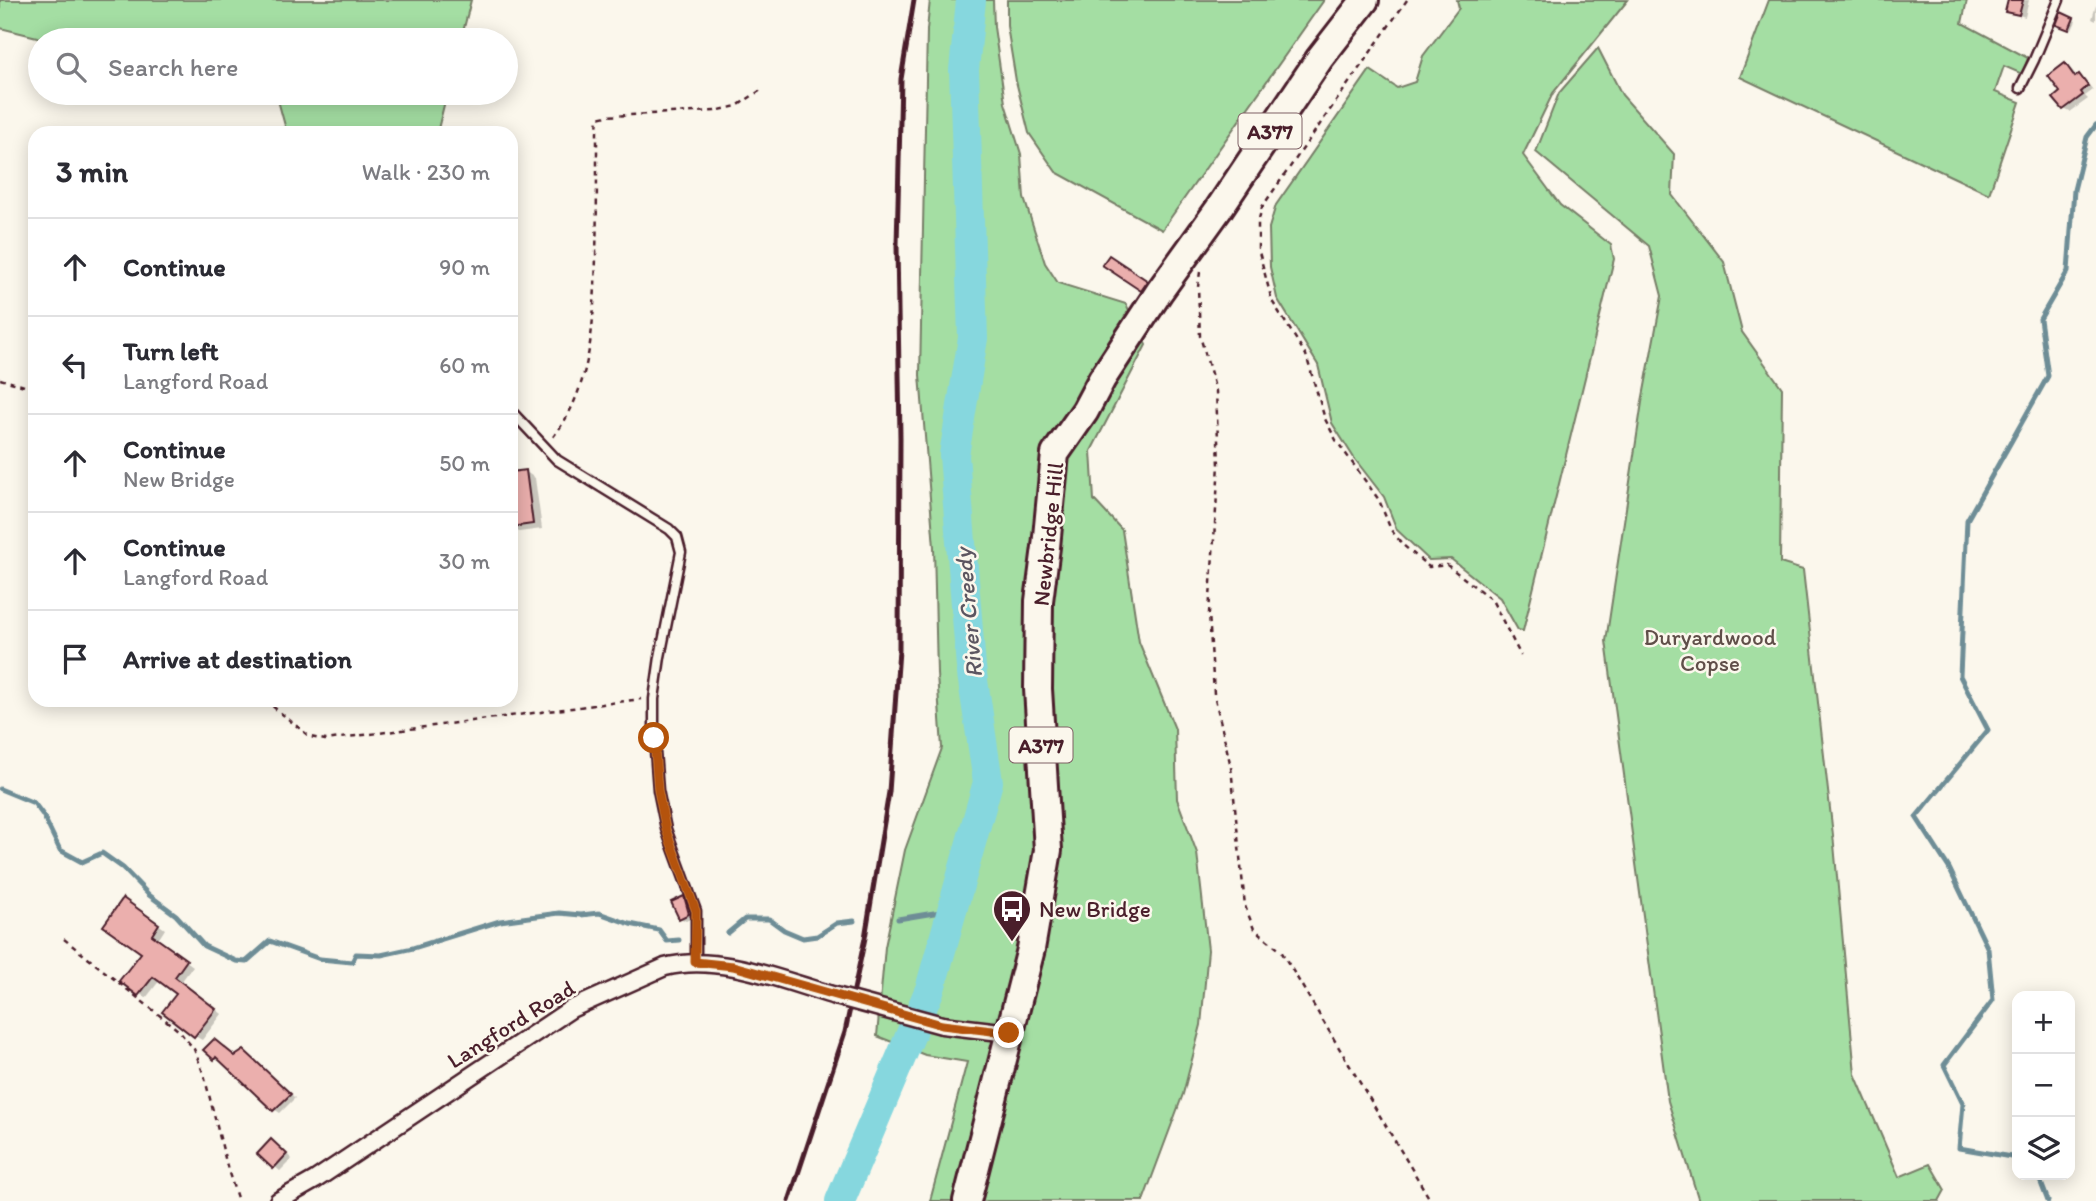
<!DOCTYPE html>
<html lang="en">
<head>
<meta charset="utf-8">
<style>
  :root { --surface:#fff; --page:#f2f2f3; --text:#2b2b33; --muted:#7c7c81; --line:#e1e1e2 }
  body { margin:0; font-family:Itim,sans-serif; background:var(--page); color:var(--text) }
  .controls { position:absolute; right:21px; bottom:21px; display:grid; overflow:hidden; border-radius:14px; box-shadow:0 4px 18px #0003 }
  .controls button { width:63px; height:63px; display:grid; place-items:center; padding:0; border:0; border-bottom:2px solid var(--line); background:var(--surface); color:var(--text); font:35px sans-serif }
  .stop { position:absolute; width:21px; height:21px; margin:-16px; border:5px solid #b45309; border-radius:50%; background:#fff }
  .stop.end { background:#b45309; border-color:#fff; box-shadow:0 2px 7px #0008 }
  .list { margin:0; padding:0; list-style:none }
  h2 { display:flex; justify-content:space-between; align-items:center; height:91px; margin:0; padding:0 28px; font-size:30px }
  h2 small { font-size:23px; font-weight:400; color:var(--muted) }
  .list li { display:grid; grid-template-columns:46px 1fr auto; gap:21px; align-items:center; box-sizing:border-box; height:98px; padding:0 28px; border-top:2px solid var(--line) }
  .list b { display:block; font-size:26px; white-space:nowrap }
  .list p { margin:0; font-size:23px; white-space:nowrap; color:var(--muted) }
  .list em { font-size:23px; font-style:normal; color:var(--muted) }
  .icon { flex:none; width:38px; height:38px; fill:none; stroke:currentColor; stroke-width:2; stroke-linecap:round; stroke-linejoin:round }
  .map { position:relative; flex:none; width:2096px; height:1201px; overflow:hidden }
  .search { position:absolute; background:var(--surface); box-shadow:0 4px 18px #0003; left:28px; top:28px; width:490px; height:77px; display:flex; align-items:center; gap:18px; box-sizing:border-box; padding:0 24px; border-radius:38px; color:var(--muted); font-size:26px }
  .panel { position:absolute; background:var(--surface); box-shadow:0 4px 18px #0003; left:28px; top:126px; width:490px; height:581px; border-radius:21px }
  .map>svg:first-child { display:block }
  .green { fill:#a4dea3; stroke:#777e67; stroke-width:2 }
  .shadow { fill:#0003 }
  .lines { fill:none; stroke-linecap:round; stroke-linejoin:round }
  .stream { stroke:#6e8d96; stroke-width:5 }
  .river { stroke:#86d7de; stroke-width:30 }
  .building { fill:#ebafad; stroke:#4a1f2b; stroke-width:2 }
  .service-casing { stroke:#4a1f2b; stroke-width:13 }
  .minor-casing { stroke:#4a1f2b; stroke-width:21 }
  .trunk-casing { stroke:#4a1f2b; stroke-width:32 }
  .path { stroke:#4a1f2b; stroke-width:2.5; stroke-dasharray:5 5; stroke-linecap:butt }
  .service { stroke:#fbf7ec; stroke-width:8 }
  .minor { stroke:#fbf7ec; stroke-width:16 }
  .trunk { stroke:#fbf7ec; stroke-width:26 }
  .rail { stroke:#4a1f2b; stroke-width:5 }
  .minor-bridge-casing { stroke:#4a1f2b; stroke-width:21; stroke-linecap:butt }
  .minor-bridge { stroke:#fbf7ec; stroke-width:16 }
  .route { stroke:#b45309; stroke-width:9 }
  .labels { text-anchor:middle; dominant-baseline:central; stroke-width:5; stroke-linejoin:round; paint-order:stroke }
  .shield { fill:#fbf7ec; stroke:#7f6065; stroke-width:2 }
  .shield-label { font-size:21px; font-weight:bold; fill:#4a1f2b }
  .street-label { font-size:23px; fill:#4a1f2b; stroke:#fbf7ec }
  .park-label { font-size:23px; fill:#604f49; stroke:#fbf7ec }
  .poi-label { font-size:23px; fill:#4a1f2b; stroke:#fbf7ec; text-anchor:start }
  .water-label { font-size:24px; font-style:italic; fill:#5c5661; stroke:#fbf7ec }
</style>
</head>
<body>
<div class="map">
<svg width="2096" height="1201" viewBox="0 0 2096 1201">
  <rect width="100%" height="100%" fill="#fbf7ec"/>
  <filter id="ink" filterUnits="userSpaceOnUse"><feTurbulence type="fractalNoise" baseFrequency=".0143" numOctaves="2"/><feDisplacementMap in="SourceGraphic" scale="14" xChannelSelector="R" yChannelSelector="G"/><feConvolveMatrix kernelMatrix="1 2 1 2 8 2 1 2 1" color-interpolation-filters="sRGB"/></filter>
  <g filter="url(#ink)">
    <!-- green -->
    <g class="green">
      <polygon points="0,0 471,0 461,40 42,40 37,37 0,28"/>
      <polygon points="930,0 993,0 994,27 1005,103 1021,154 1024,198 1045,263 1058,283 1126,304 1146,345 1091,451 1094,500 1122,530 1139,642 1175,729 1177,799 1197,853 1208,950 1201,1025 1183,1094 1143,1201 930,1201 967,1062 925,1055 877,1036 885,947 905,850 942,748 937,674 934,547 920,375 927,30"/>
      <polygon points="1007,0 1324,0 1162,230 1056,172 1029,133 1016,81 1007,26"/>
      <polygon points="1457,0 1628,0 1553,93 1523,155 1560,205 1611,245 1614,259 1523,631 1518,630 1500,598 1451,559 1429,560 1397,530 1384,497 1354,458 1332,423 1318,365 1277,298 1270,267 1269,228 1276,205 1370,70 1397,88 1415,82 1423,56 1459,8"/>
      <polygon points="1769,0 1967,0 1962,23 2028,58 2022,74 2004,66 1995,92 2020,102 1989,194 1740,77"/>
      <polygon points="1598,48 1622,95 1674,154 1672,195 1724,262 1742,332 1782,388 1780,563 1803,570 1834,844 1855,1074 1899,1177 1930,1164 1945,1190 1939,1201 1699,1201 1668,1101 1606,641 1642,402 1662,296 1649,246 1536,152 1559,93"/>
      <polygon points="276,93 447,93 437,133 287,133"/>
    </g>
    <!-- shadow -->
    <g class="shadow">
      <polygon points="2009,0 2029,0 2025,17 2007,11"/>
      <polygon points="2096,5 2096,21 2092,19"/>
      <polygon points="2062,15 2076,21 2072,30 2058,24"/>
      <polygon points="2065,65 2071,69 2078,78 2079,76 2085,80 2093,90 2085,96 2088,99 2070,112 2064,109"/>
      <polygon points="526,472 535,478 542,529 519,532 511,527 511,474"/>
      <polygon points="683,898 689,901 694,917 686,921 680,918"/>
      <polygon points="130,904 165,929 158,940 193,966 181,982 222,1014 202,1040 195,1036 179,994 160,980 146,998 121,981 143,953"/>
      <polygon points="215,1041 236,1058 244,1052 250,1055 295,1098 280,1113 274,1109 222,1060 220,1062 215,1059"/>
      <polygon points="277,1145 292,1159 280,1171 260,1154"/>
    </g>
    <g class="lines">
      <!-- stream -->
      <g class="stream">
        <polyline points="0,789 34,803 43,815 60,850 82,862 102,853 123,868 149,895 176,915 204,946 236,961 246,962 270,941 320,959 352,962 356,954 381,955 413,948 500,921 559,913 581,915 599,913 630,924 659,930 667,941 679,940"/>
        <polyline points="898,919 952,910"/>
        <polyline points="728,933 745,919 769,919 784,930 803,938 817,936 837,923 854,921"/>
        <polyline points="2017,1158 1959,1148 1963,1104 1944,1065 1993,1000 1988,949 1949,868 1916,817 1988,730 1960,676 1967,520 2048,376 2040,319 2068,271 2074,190 2087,137 2096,125"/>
        <polyline points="2038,1175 2048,1201"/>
      </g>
      <!-- river -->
      <polyline class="river" points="840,1201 930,989 988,782 971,667 954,455 973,338 964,70 971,0"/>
    </g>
    <!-- building -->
    <g class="building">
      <polygon points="2008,0 2023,0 2019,15 2005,12"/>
      <polygon points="2061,12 2074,18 2069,30 2056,25"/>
      <polygon points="2065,63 2075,77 2079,74 2088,86 2081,92 2083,95 2063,110 2053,98 2060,92 2048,76"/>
      <polygon points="1109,255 1148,281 1141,291 1102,265"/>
      <polygon points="526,470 533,524 511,527 511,472"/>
      <polygon points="684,896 689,914 679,919 671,902"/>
      <polygon points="123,898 159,924 152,935 187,960 175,977 216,1009 194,1037 162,1012 176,994 153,977 138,996 119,981 141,953 103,926"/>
      <polygon points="214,1039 235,1056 244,1050 291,1094 273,1111 216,1057 214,1060 203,1050"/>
      <polygon points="271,1139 287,1154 273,1169 257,1154"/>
    </g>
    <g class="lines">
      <defs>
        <g id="service">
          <polyline points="2020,88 2034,60 2059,0"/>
          <polyline points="511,411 557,460 669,529 677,537 681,552 660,657 654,699 654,738 658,790 666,829 696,911 696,963"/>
        </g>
        <g id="minor">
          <polyline points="942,1025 1009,1033"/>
          <path d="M278,1201L315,1180L571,1009L665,967C717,953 781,980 832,995"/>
        </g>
        <polyline id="trunk" points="967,1201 1031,949 1048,850 1038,689 1039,601 1046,547 1055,454 1085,411 1102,379 1159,292 1218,210 1320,58 1365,0"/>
      </defs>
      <!-- service casing -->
      <use href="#service" class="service-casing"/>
      <!-- minor casing -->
      <use href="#minor" class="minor-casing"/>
      <!-- trunk casing -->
      <use href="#trunk" class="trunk-casing"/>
      <!-- path -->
      <g class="path">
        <polyline points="1407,0 1262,207 1258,223 1258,248 1272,301 1306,355 1325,419 1336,440 1379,500 1391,530 1403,545 1429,567 1447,565 1492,600 1521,656"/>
        <polyline points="1200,272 1198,287 1200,336 1216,391 1219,465 1209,613 1214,694 1231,767 1245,906 1254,929 1281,951 1431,1201"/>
        <polyline points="0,379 35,389"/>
        <path d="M553,437C593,388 594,317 596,257C597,214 597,171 597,128L598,118L607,116L715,111L737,106L761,90"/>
        <polyline points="265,700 310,737 325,740 641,699"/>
        <polyline points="64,939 178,1030 194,1049 204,1075 228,1170 238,1201"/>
      </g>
      <!-- service -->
      <use href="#service" class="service"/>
      <!-- minor -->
      <use href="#minor" class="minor"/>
      <!-- trunk -->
      <use href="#trunk" class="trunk"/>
      <!-- rail -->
      <polyline class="rail" points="789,1201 845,1032 865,938 889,792 899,650 900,438 897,245 901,79 914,0"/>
      <defs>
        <polyline id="minor-bridge" points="832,995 942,1025"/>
      </defs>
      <!-- minor-bridge casing -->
      <use href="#minor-bridge" class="minor-bridge-casing"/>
      <!-- minor-bridge -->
      <use href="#minor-bridge" class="minor-bridge"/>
    </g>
  </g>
  <g class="lines" filter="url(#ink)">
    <!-- route -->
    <polyline class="route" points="654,738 658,790 666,830 696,911 695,962 733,966 942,1025 1009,1033"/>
  </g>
  <!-- icons -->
  <defs>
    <symbol id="bus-pin" viewBox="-11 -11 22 30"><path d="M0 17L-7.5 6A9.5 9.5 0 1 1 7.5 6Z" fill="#4a1f2b" stroke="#fbf7ec"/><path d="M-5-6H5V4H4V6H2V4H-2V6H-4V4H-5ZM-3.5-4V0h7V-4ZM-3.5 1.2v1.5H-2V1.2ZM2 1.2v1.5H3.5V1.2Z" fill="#fff"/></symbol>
  </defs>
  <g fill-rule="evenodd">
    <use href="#bus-pin" x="990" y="887" width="44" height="60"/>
  </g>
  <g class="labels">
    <!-- shield labels -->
    <g class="shield">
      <rect x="1238.5" y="113.5" width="63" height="35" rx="5"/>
      <rect x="1009.5" y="727.5" width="63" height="35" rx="5"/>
    </g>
    <g class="shield-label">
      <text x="1270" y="131">A377</text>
      <text x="1041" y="745">A377</text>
    </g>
    <!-- street labels -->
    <g class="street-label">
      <text transform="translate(1048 534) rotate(-84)">Newbridge Hill</text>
      <text transform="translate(511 1024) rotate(-32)">Langford Road</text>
    </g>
    <!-- park labels -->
    <g class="park-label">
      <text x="1710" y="637">Duryardwood<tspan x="1710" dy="26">Copse</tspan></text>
    </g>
    <!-- poi labels -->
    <g class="poi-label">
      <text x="1039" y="909">New Bridge</text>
    </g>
    <!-- water labels -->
    <g class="water-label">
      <text transform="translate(968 613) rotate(-95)">River Creedy</text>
    </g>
  </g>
</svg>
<div class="controls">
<button>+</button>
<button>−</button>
<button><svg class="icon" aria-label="layers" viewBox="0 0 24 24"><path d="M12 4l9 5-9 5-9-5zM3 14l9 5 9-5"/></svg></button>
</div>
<div class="stop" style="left:654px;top:738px"></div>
<div class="stop end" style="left:1009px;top:1033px"></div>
<div class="search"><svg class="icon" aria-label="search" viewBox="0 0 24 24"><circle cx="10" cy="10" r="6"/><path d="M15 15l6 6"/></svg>Search here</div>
<section class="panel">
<h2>3 min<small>Walk · 230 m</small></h2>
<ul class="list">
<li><svg class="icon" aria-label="ahead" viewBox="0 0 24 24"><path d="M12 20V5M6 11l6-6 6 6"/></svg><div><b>Continue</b></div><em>90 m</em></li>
<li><svg class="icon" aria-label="left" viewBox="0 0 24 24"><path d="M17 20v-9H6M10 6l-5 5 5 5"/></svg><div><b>Turn left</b><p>Langford Road</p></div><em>60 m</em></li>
<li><svg class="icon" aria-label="ahead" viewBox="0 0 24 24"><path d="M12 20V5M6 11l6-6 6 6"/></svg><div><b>Continue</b><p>New Bridge</p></div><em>50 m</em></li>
<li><svg class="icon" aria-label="ahead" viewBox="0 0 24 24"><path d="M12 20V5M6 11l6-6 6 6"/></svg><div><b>Continue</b><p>Langford Road</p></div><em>30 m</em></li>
<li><svg class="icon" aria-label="arrive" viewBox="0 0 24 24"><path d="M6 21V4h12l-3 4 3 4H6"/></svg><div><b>Arrive at destination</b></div></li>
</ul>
</section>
</div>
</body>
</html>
